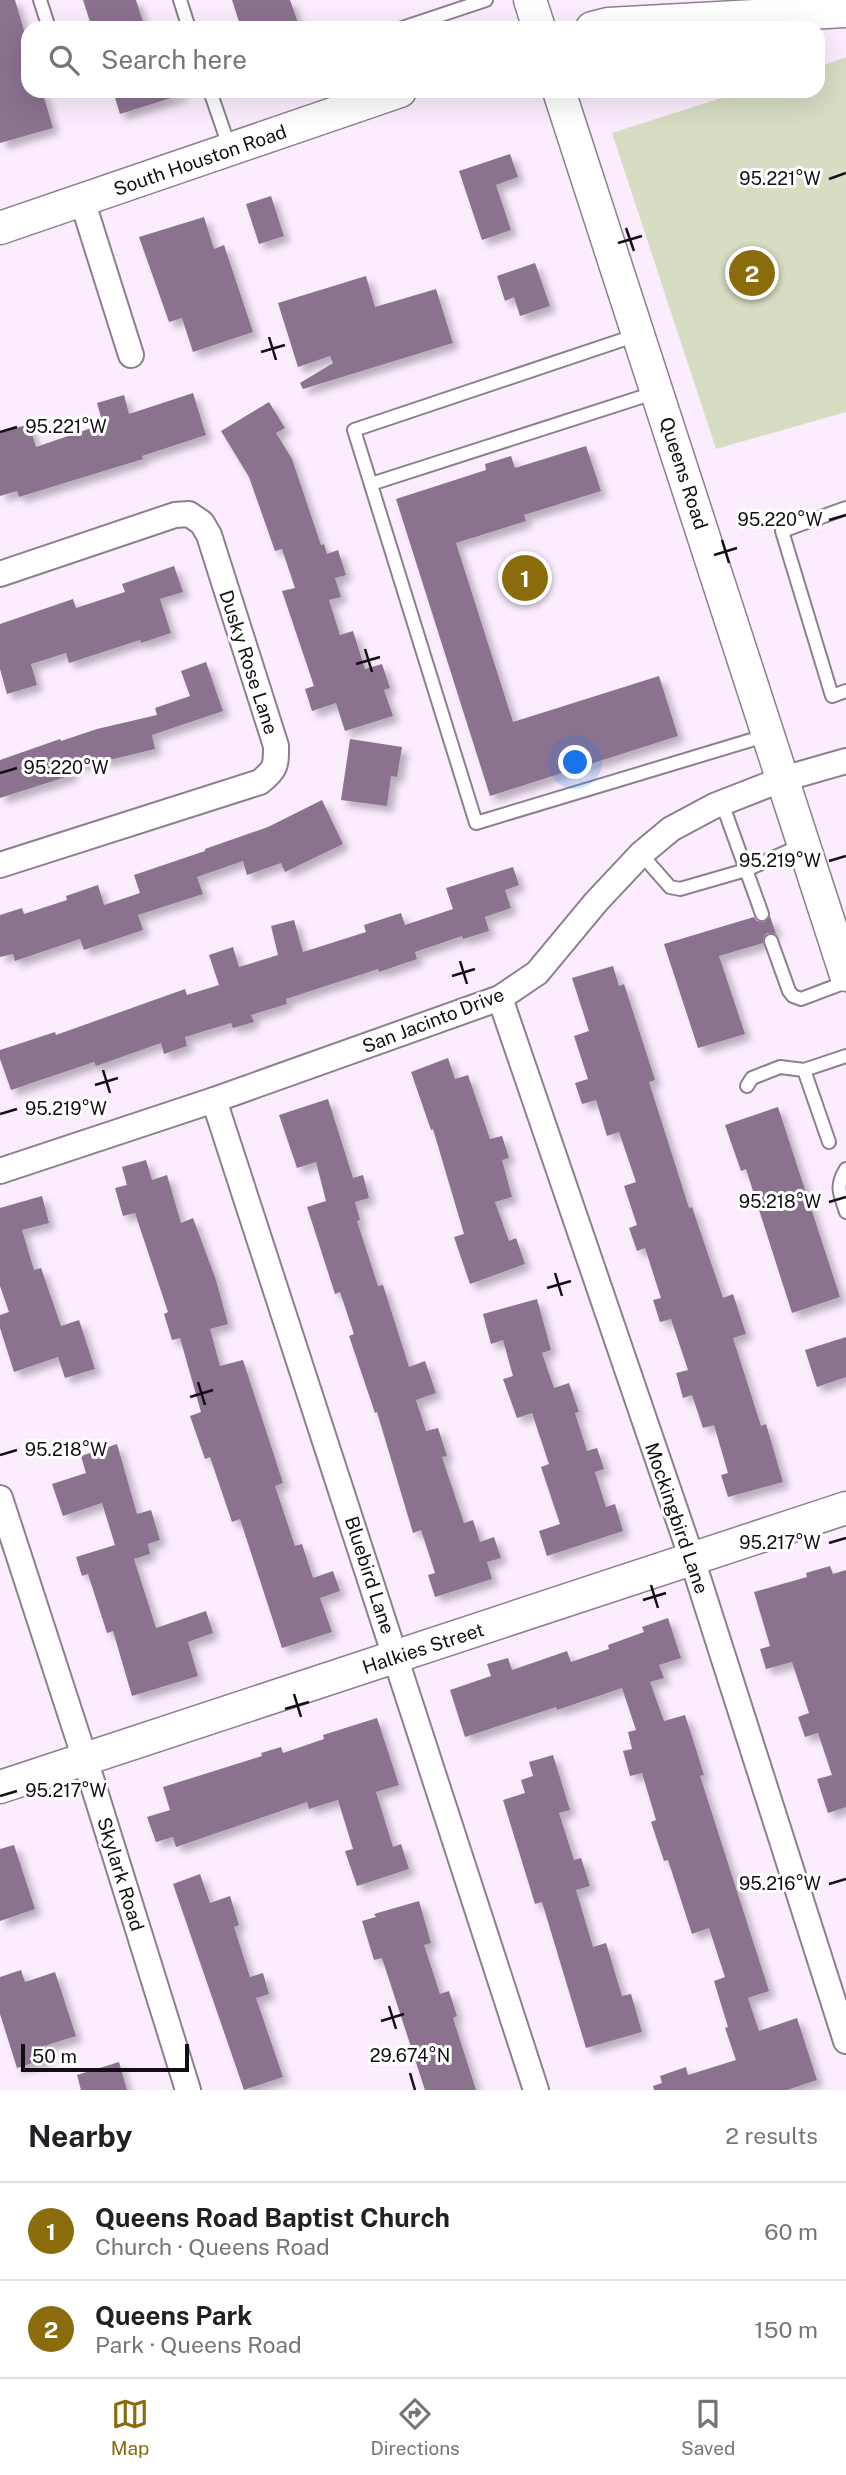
<!DOCTYPE html>
<html lang="en">
<head>
<meta charset="utf-8">
<style>
  :root { --surface:#fff; --page:#f6f6f6; --text:#202124; --muted:#757577; --line:#e0e0e0; --accent:#8a6c0d }
  body { margin:0; font-family:"Public Sans",sans-serif; background:var(--page); color:var(--text) }
  .scale { position:absolute; left:21px; bottom:18px; width:168px; box-sizing:border-box; padding-left:7px; border:4px solid #130d14; border-top:0; font-size:19px; line-height:24px; white-space:nowrap; color:#130d14; -webkit-text-stroke:5px #fff; paint-order:stroke }
  .you { position:absolute; left:576px; top:763px; width:24px; height:24px; margin:-18px; border:5px solid #fff; border-radius:50%; background:#1a73e8; box-shadow:0 0 0 10px #1a73e833 }
  .badge { display:grid; place-items:center; width:46px; height:46px; border-radius:50%; background:var(--accent); color:#fff; font-size:23px; font-weight:700 }
  .pin { position:absolute; translate:-50% -50%; border:4px solid #fff; box-shadow:0 2px 7px #0006 }
  .list { margin:0; padding:0; list-style:none }
  h2 { display:flex; justify-content:space-between; align-items:center; height:91px; margin:0; padding:0 28px; font-size:30px }
  h2 small { font-size:23px; font-weight:400; color:var(--muted) }
  .list li { display:grid; grid-template-columns:46px 1fr auto; gap:21px; align-items:center; box-sizing:border-box; height:98px; padding:0 28px; border-top:2px solid var(--line) }
  .list b { display:block; font-size:26px; white-space:nowrap }
  .list p { margin:0; font-size:23px; white-space:nowrap; color:var(--muted) }
  .list em { font-size:23px; font-style:normal; color:var(--muted) }
  .icon { flex:none; width:38px; height:38px; fill:none; stroke:currentColor; stroke-width:2; stroke-linecap:round; stroke-linejoin:round }
  .map { position:relative; flex:none; width:846px; height:2090px; overflow:hidden }
  .search { position:absolute; background:var(--surface); box-shadow:0 7px 28px #0002; left:21px; right:21px; top:21px; height:77px; display:flex; align-items:center; gap:18px; box-sizing:border-box; padding:0 24px; border-radius:21px; color:var(--muted); font-size:26px }
  .sheet { height:287px; background:var(--surface) }
  nav { display:flex; justify-content:space-around; align-items:center; box-sizing:border-box; height:98px; border-top:2px solid var(--line); background:var(--surface); font-size:19px; color:var(--muted) }
  nav a { display:grid; justify-items:center; gap:4px }
  nav .on { color:var(--accent) }
  .map>svg:first-child { display:block }
  .green { fill:#d6ddc3 }
  .building { fill:#8b728f; filter:url(#shadow) }
  .lines { fill:none; stroke-linecap:round; stroke-linejoin:round }
  .service-casing { stroke:#8d7e90; stroke-width:16 }
  .minor-casing { stroke:#8d7e90; stroke-width:28 }
  .tertiary-casing { stroke:#8d7e90; stroke-width:35 }
  .service { stroke:#fff; stroke-width:12 }
  .minor { stroke:#fff; stroke-width:24 }
  .tertiary { stroke:#fff; stroke-width:32 }
  .ticks { fill:none; stroke:#130d14; stroke-width:2.5 }
  .labels { text-anchor:middle; dominant-baseline:central; stroke-width:6; stroke-linejoin:round; paint-order:stroke }
  .street-label { font-size:19px; fill:#130d14; stroke:#fff }
  .ticks-label { font-size:18px; text-anchor:middle; fill:#130d14; stroke:#fff; stroke-width:6; stroke-linejoin:round; paint-order:stroke }
</style>
</head>
<body>
<div class="map">
<svg width="846" height="2090" viewBox="0 0 846 2090">
  <defs>
    <filter id="shadow"><feDropShadow dx="6" dy="6" stdDeviation="3.5" flood-color="#0004"/></filter>
  </defs>
  <rect width="100%" height="100%" fill="#fbedfe"/>
  <!-- green -->
  <polygon class="green" points="846,57 846,412 716,449 612,133 743,91 818,91 818,67"/>
  <!-- building -->
  <g class="building">
    <polygon points="0,0 15,0 28,44 28,91 42,91 53,128 0,143"/>
    <polygon points="83,0 136,0 145,28 92,28"/>
    <polygon points="232,0 290,0 300,28 241,28"/>
    <polygon points="113,91 180,91 181,95 120,114"/>
    <polygon points="510,154 518,177 496,185 511,230 482,240 459,171"/>
    <polygon points="271,196 284,236 259,244 246,204"/>
    <polygon points="204,217 214,249 224,245 253,332 193,352 182,318 169,322 139,237"/>
    <polygon points="535,263 550,306 520,316 514,297 505,301 497,276"/>
    <polygon points="366,276 375,307 436,289 453,343 303,389 300,383 333,363 330,356 298,367 278,303"/>
    <polygon points="193,393 206,435 142,456 143,459 19,497 17,491 0,496 0,433 29,424 36,447 103,424 97,403 124,395 129,414"/>
    <polygon points="269,402 285,428 276,433 292,459 321,545 324,544 327,554 338,550 346,575 335,578 341,597 329,600 340,635 353,631 365,669 382,664 390,688 384,690 393,716 345,731 336,703 312,711 305,689 314,686 282,591 295,588 282,549 275,551 249,477 221,431"/>
    <polygon points="586,446 601,491 524,515 526,521 456,543 513,722 659,676 678,736 490,796 396,499 486,470 485,464 511,456 515,468"/>
    <polygon points="174,566 183,592 160,599 171,633 141,643 140,640 69,663 66,653 31,664 37,685 7,694 0,669 0,624 73,599 76,608 125,592 122,584"/>
    <polygon points="206,662 223,711 152,735 155,749 105,761 104,757 70,767 72,775 0,798 0,760 60,739 61,741 97,729 157,715 155,708 190,696 181,671"/>
    <polygon points="350,739 402,747 397,777 391,776 387,806 341,800"/>
    <polygon points="322,800 343,844 285,872 281,863 247,875 243,861 197,877 203,894 138,915 143,930 84,950 80,939 15,961 13,954 0,957 0,915 22,908 24,914 67,900 66,896 98,885 104,905 140,893 134,875 205,851 205,849 268,827"/>
    <polygon points="513,867 519,885 505,890 511,908 485,917 489,931 463,939 462,936 415,952 417,959 379,972 378,969 286,999 287,1004 251,1015 254,1022 233,1028 231,1023 185,1037 187,1046 164,1054 161,1043 96,1066 94,1062 11,1090 0,1059 0,1050 55,1032 56,1035 185,989 187,995 219,985 209,955 233,947 239,967 278,955 271,926 294,920 303,952 366,932 364,925 401,913 405,925 453,909 446,888"/>
    <polygon points="770,916 776,934 767,933 764,936 763,943 719,956 745,1034 698,1048 664,944 754,917 757,921 764,922"/>
    <polygon points="613,966 619,986 624,984 649,1061 655,1080 649,1082 689,1208 692,1207 723,1298 733,1294 746,1334 733,1338 761,1426 766,1424 783,1482 728,1497 721,1475 728,1473 714,1425 703,1428 692,1395 683,1398 676,1373 688,1370 671,1319 660,1322 653,1300 661,1298 645,1248 637,1251 629,1228 637,1225 624,1186 636,1182 619,1132 607,1136 596,1100 582,1104 575,1083 588,1079 574,1036 589,1031 572,978"/>
    <polygon points="448,1058 455,1079 468,1075 490,1139 502,1136 509,1158 502,1160 512,1197 495,1202 509,1241 516,1238 525,1264 470,1284 454,1237 464,1234 433,1129 431,1130 411,1072"/>
    <polygon points="328,1099 353,1178 363,1175 369,1198 355,1202 360,1220 357,1221 378,1286 383,1285 409,1367 425,1361 436,1393 416,1400 426,1431 438,1428 447,1456 442,1457 464,1523 473,1520 480,1542 494,1537 501,1558 487,1562 492,1579 435,1597 428,1575 435,1573 421,1530 413,1533 377,1412 375,1413 349,1336 354,1334 340,1292 335,1294 307,1207 326,1201 316,1162 297,1168 279,1115"/>
    <polygon points="778,1107 840,1297 792,1313 746,1169 741,1171 725,1125"/>
    <polygon points="146,1160 152,1180 167,1175 181,1223 193,1218 216,1280 228,1324 210,1329 220,1366 243,1360 283,1483 275,1486 295,1546 302,1544 313,1578 333,1571 340,1591 320,1598 332,1632 282,1648 240,1519 232,1522 210,1457 205,1459 190,1416 201,1412 180,1338 172,1340 164,1314 168,1312 135,1213 123,1216 115,1188 127,1185 122,1167"/>
    <polygon points="42,1196 49,1223 22,1230 34,1270 41,1268 61,1326 79,1320 95,1369 65,1378 58,1357 14,1372 0,1328 0,1315 9,1312 0,1286 0,1208"/>
    <polygon points="537,1299 551,1350 542,1353 554,1388 569,1383 579,1412 575,1413 587,1451 597,1448 604,1469 595,1472 606,1507 615,1504 623,1531 547,1556 539,1531 560,1524 541,1467 549,1464 532,1413 517,1418 503,1379 513,1376 503,1340 491,1344 483,1314"/>
    <polygon points="846,1337 846,1377 817,1387 805,1350"/>
    <polygon points="117,1444 137,1514 151,1510 160,1540 148,1544 150,1554 134,1559 156,1628 206,1611 213,1633 188,1642 198,1676 132,1696 113,1631 107,1633 88,1574 82,1576 76,1557 115,1545 102,1503 63,1516 52,1484 86,1473 81,1456"/>
    <polygon points="830,1566 833,1574 846,1570 846,1807 828,1813 817,1779 832,1775 818,1733 805,1737 798,1717 809,1713 792,1662 766,1669 760,1649 770,1646 754,1592 807,1577 806,1573"/>
    <polygon points="668,1618 681,1658 659,1665 664,1678 650,1682 664,1721 685,1715 695,1746 704,1775 700,1776 769,1991 748,1998 759,2031 797,2018 817,2080 787,2090 654,2090 653,2086 662,2083 660,2076 686,2067 688,2075 736,2060 725,2028 728,2027 714,1981 725,1977 709,1928 692,1934 668,1860 664,1861 651,1822 656,1820 642,1773 630,1776 623,1751 632,1749 628,1732 636,1730 622,1688 557,1710 556,1707 465,1737 450,1690 491,1676 487,1664 508,1658 512,1670 567,1651 571,1662 609,1649 608,1645 644,1632 642,1627"/>
    <polygon points="377,1718 399,1785 376,1792 393,1847 401,1844 409,1869 357,1886 345,1851 353,1849 338,1800 309,1809 307,1802 176,1847 173,1837 156,1842 147,1817 170,1810 163,1787 262,1756 261,1753 281,1747 283,1753 324,1739 323,1735"/>
    <polygon points="553,1755 570,1810 559,1813 574,1860 581,1858 590,1886 576,1890 593,1947 606,1943 622,1996 631,1994 642,2032 586,2048 542,1902 535,1904 503,1800 525,1793 521,1780 533,1776 529,1762"/>
    <polygon points="14,1845 35,1909 0,1921 0,1849"/>
    <polygon points="200,1874 210,1903 230,1896 239,1925 234,1927 250,1977 263,1973 269,1994 256,1998 283,2077 244,2090 173,1884"/>
    <polygon points="419,1901 431,1943 424,1945 440,1994 449,1991 457,2016 453,2018 476,2090 425,2090 382,1958 374,1960 362,1921 376,1917 374,1914"/>
    <polygon points="21,1970 25,1982 55,1972 76,2036 44,2046 48,2058 17,2068 0,2014 0,1977"/>
    <polygon points="119,2062 127,2090 81,2090 77,2075"/>
  </g>
  <g class="lines">
    <defs>
      <g id="service">
        <polyline points="40,0 49,28"/>
        <polyline points="180,0 189,28"/>
        <polyline points="402,28 486,0"/>
        <polyline points="210,91 230,149"/>
        <polyline points="637,335 354,430 476,823 768,735"/>
        <polyline points="371,484 657,392"/>
        <polyline points="846,508 782,531 832,696 846,691"/>
        <polyline points="722,803 762,914"/>
        <polyline points="641,854 670,887 680,889 746,870 804,844"/>
        <polyline points="771,941 789,991 793,996 801,999 846,982"/>
        <polyline points="804,1070 829,1142"/>
        <polyline points="747,1086 752,1078 780,1067 804,1070 846,1056"/>
        <path d="M846,1169C835,1187 840,1193 846,1212"/>
      </g>
      <g id="minor">
        <polyline points="82,200 131,355"/>
        <path d="M0,574L175,515L189,514L202,523L209,535L276,746C276,766 276,769 260,782L0,865"/>
        <polyline points="500,998 692,1559 846,2041"/>
        <polyline points="214,1100 536,2090"/>
        <polyline points="0,1171 214,1100 500,998 537,973 596,902 641,854 671,829 714,806 783,779 846,761"/>
        <polyline points="0,1498 85,1759 188,2090"/>
      </g>
      <g id="tertiary">
        <polyline points="530,0 539,28"/>
        <polyline points="592,28 608,24 846,11"/>
        <polyline points="559,91 846,975"/>
        <polyline points="0,228 400,91"/>
        <polyline points="0,1787 846,1508"/>
      </g>
    </defs>
    <!-- service casing -->
    <use href="#service" class="service-casing"/>
    <!-- minor casing -->
    <use href="#minor" class="minor-casing"/>
    <!-- tertiary casing -->
    <use href="#tertiary" class="tertiary-casing"/>
    <!-- service -->
    <use href="#service" class="service"/>
    <!-- minor -->
    <use href="#minor" class="minor"/>
    <!-- tertiary -->
    <use href="#tertiary" class="tertiary"/>
  </g>
  <!-- ticks -->
  <path class="ticks" d="M829,179L846,173M626,228L634,251M618,243L642,236M269,337L276,360M261,352L285,345M0,432L17,427M829,520L846,515M722,540L729,563M714,555L737,548M365,649L372,672M356,664L380,657M0,773L17,768M829,861L846,856M460,961L467,984M452,976L475,969M103,1070L110,1093M95,1085L118,1078M0,1114L17,1109M829,1202L846,1197M555,1273L562,1296M547,1288L571,1281M198,1382L205,1405M190,1397L213,1390M0,1455L17,1450M829,1543L846,1538M651,1585L658,1608M643,1600L666,1593M294,1694L301,1717M285,1709L309,1702M0,1796L17,1791M829,1884L846,1879M389,2006L396,2029M381,2021L404,2014M410,2073L415,2090"/>
  <g class="labels">
    <!-- street labels -->
    <g class="street-label">
      <text transform="translate(200 160) rotate(-19)">South Houston Road</text>
      <text transform="translate(684 473) rotate(72)">Queens Road</text>
      <text transform="translate(249 662) rotate(72)">Dusky Rose Lane</text>
      <text transform="translate(433 1020) rotate(-21)">San Jacinto Drive</text>
      <text transform="translate(677 1518) rotate(71)">Mockingbird Lane</text>
      <text transform="translate(370 1575) rotate(72)">Bluebird Lane</text>
      <text transform="translate(423 1648) rotate(-18)">Halkies Street</text>
      <text transform="translate(121 1874) rotate(73)">Skylark Road</text>
    </g>
  </g>
  <g class="ticks-label">
    <text x="780" y="185">95.221°W</text>
    <text x="66" y="433">95.221°W</text>
    <text x="780" y="526">95.220°W</text>
    <text x="66" y="774">95.220°W</text>
    <text x="780" y="867">95.219°W</text>
    <text x="66" y="1115">95.219°W</text>
    <text x="780" y="1208">95.218°W</text>
    <text x="66" y="1456">95.218°W</text>
    <text x="780" y="1549">95.217°W</text>
    <text x="66" y="1797">95.217°W</text>
    <text x="780" y="1890">95.216°W</text>
    <text x="410" y="2062">29.674°N</text>
  </g>
</svg>
<div class="scale">50 m</div>
<div class="you"></div>
<div class="pin badge" style="left:525px;top:578px">1</div>
<div class="pin badge" style="left:752px;top:273px">2</div>
<div class="search"><svg class="icon" aria-label="search" viewBox="0 0 24 24"><circle cx="10" cy="10" r="6"/><path d="M15 15l6 6"/></svg>Search here</div>
</div>
<section class="sheet">
<h2>Nearby<small>2 results</small></h2>
<ul class="list">
<li><span class="badge">1</span><div><b>Queens Road Baptist Church</b><p>Church · Queens Road</p></div><em>60 m</em></li>
<li><span class="badge">2</span><div><b>Queens Park</b><p>Park · Queens Road</p></div><em>150 m</em></li>
</ul>
</section>
<nav>
<a class="on"><svg class="icon" aria-label="map" viewBox="0 0 24 24"><path d="M3 6l6-2 6 2 6-2v14l-6 2-6-2-6 2zM9 4v14M15 6v14"/></svg>Map</a>
<a><svg class="icon" aria-label="directions" viewBox="0 0 24 24"><path d="M12 3l9 9-9 9-9-9zM9 14v-3h6M13 9l2 2-2 2"/></svg>Directions</a>
<a><svg class="icon" aria-label="saved" viewBox="0 0 24 24"><path d="M7 4h10v16l-5-4-5 4z"/></svg>Saved</a>
</nav>
</body>
</html>
